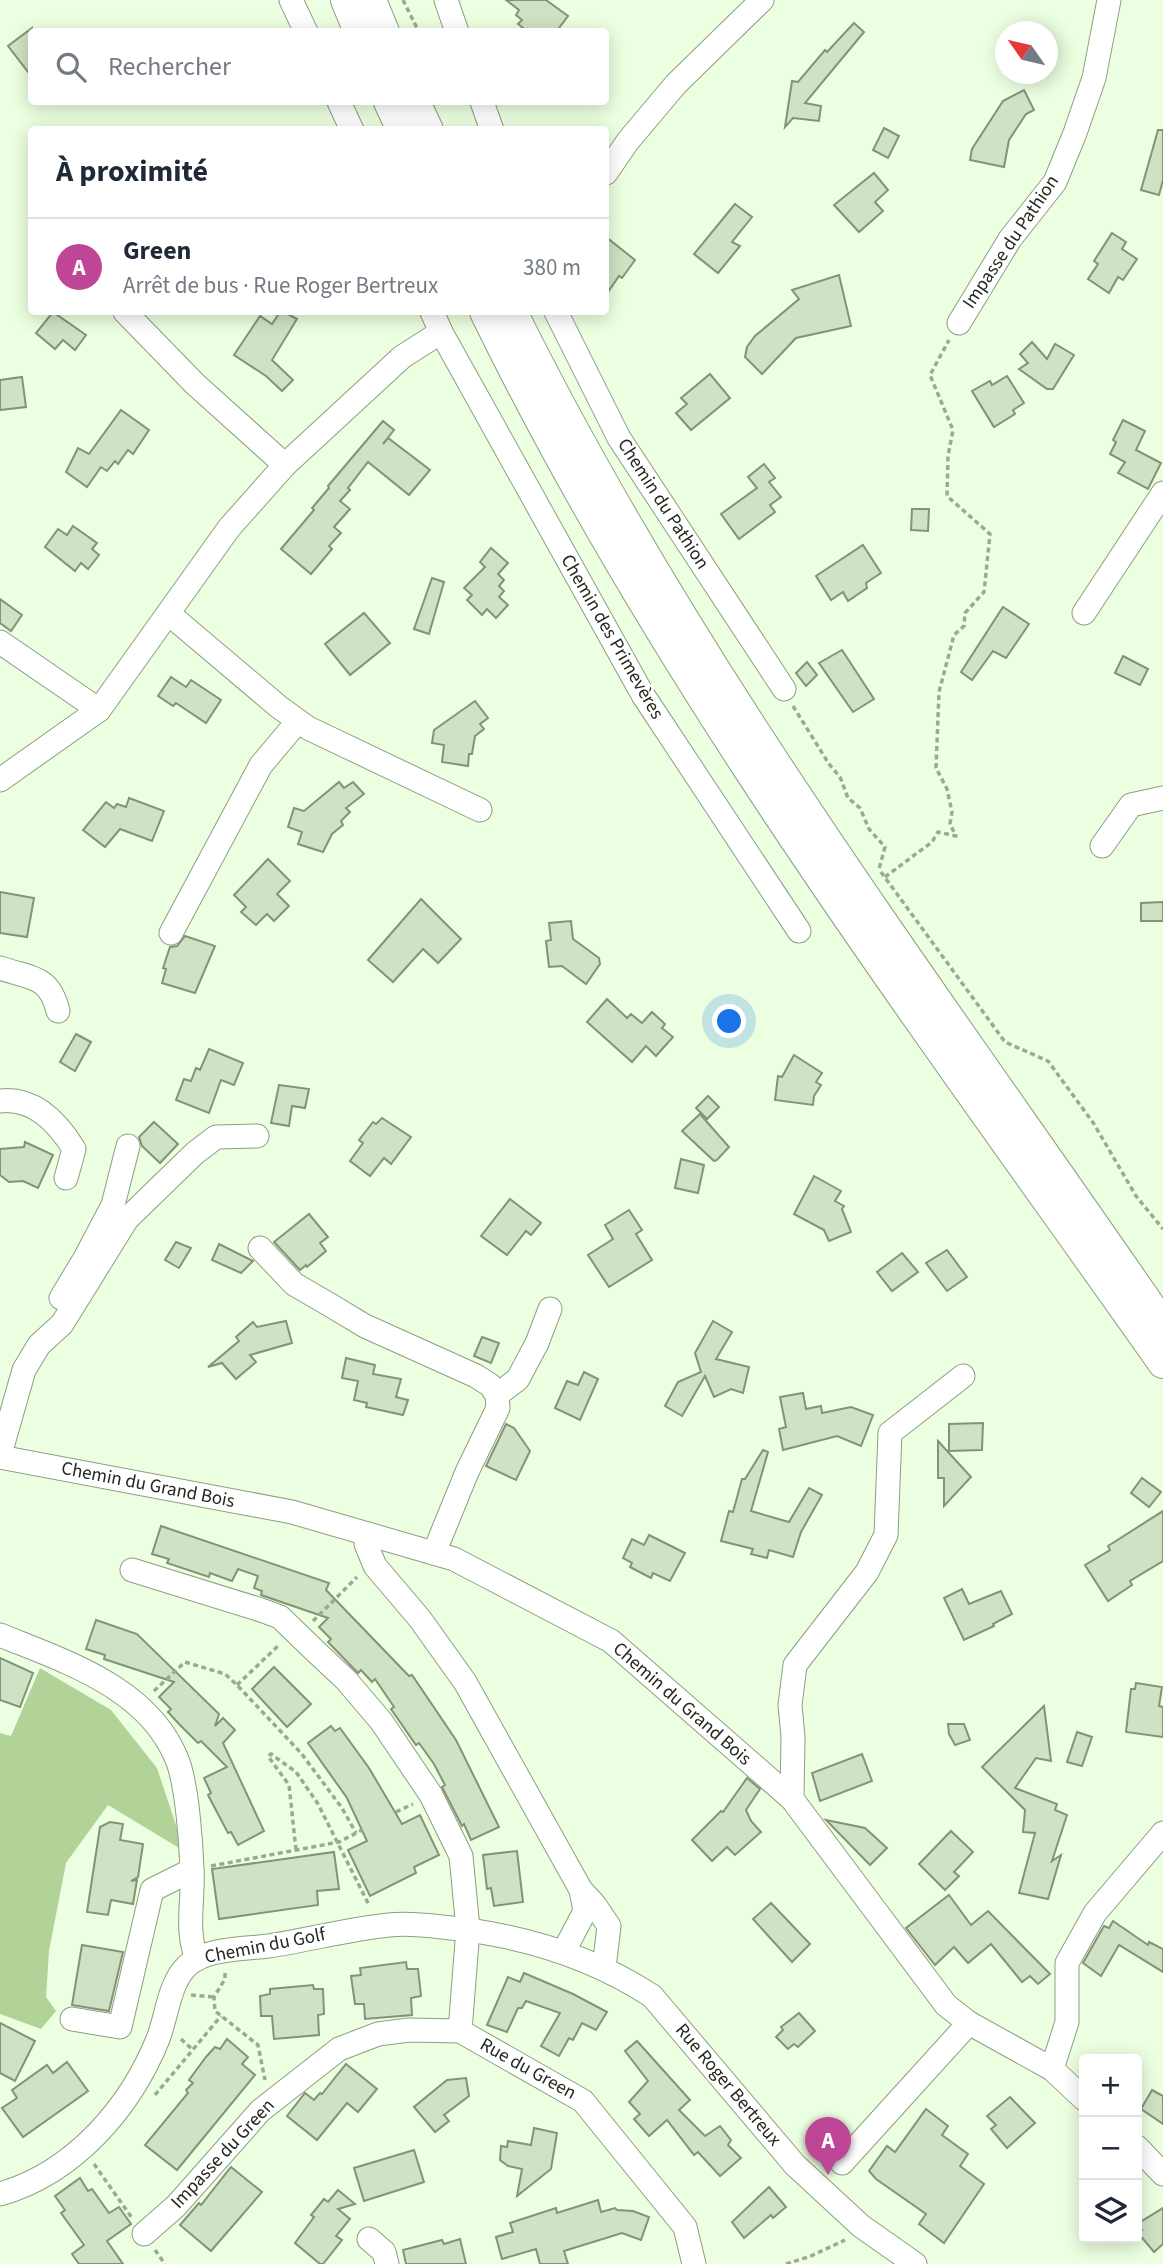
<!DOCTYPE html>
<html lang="fr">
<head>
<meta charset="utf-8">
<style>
  :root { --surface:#fff; --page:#f6f6f7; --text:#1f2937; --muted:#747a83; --line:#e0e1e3; --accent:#bf4597 }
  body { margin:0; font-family:"Source Sans 3",sans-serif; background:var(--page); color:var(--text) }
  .controls { position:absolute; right:21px; bottom:21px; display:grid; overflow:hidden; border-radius:7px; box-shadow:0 4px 18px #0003 }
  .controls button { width:63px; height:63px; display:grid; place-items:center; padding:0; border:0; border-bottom:2px solid var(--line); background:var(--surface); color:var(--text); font:35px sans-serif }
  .compass { position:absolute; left:995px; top:21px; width:63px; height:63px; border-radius:50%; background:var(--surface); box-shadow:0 4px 18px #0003; rotate:304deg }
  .you { position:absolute; left:730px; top:1022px; width:24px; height:24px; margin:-18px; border:5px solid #fff; border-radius:50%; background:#1a73e8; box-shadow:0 0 0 10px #1a73e833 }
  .badge { display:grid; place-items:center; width:46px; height:46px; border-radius:50%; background:var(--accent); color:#fff; font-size:23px; font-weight:700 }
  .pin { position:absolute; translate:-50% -58px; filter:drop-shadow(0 2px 4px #0008) }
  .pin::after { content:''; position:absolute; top:37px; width:24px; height:21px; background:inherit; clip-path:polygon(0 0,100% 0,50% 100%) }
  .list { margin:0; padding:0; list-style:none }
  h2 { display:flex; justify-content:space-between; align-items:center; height:91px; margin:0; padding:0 28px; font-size:30px }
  h2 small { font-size:23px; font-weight:400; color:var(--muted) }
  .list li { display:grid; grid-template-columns:46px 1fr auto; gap:21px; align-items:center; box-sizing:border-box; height:98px; padding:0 28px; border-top:2px solid var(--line) }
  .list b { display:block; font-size:26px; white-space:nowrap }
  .list p { margin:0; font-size:23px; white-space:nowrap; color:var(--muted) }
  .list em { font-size:23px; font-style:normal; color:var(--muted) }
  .icon { flex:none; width:38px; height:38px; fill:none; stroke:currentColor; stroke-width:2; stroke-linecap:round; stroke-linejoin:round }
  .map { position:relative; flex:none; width:1163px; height:2264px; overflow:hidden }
  .search { position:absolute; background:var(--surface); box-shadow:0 4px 18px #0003; left:28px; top:28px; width:581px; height:77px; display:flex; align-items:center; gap:18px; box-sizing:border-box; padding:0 24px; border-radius:7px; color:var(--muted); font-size:26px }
  .panel { position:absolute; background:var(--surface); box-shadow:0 4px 18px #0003; left:28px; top:126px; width:581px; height:189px; border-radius:7px }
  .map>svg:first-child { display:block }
  .green { fill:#b1d398 }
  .building { fill:#d0e2c4; stroke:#839378; stroke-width:2 }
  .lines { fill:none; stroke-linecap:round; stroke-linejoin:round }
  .minor-casing { stroke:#8d9e82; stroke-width:25 }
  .major-casing { stroke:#8d9e82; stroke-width:32 }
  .path { stroke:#9ca992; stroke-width:3.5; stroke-dasharray:5 3.5; stroke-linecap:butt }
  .minor { stroke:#fff; stroke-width:23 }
  .major { stroke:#fff; stroke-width:30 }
  .labels { text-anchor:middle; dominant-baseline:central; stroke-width:5; stroke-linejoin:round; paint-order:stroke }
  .street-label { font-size:19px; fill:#23291e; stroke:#fff }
</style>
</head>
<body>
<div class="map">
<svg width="1163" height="2264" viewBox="0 0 1163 2264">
  <rect width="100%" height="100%" fill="#ecffe0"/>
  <!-- green -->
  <polygon class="green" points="40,1668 111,1710 157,1768 180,1837 179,1848 108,1805 66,1863 49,1951 46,1997 56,2011 41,2029 0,2014 0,1733 11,1736"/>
  <!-- building -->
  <g class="building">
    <polygon points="506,0 546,0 568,16 556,32 528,32 518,24 522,20 516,15 519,10"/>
    <polygon points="854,23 864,32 805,103 821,106 819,121 793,118 785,127 792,81 798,82 825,50 827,52"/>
    <polygon points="32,28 32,77 8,46"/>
    <polygon points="1024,90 1034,110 1026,114 1009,140 1004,167 970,160 972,149 1003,101"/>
    <polygon points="884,128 899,136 888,158 873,150"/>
    <polygon points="1158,130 1163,130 1163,180 1159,195 1141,190"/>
    <polygon points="874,173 888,190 875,202 883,211 859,232 834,205"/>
    <polygon points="735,204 752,217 732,242 740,246 718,273 694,254"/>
    <polygon points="1112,233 1126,242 1122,249 1137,259 1123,280 1118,277 1109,293 1088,279 1098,264 1094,261"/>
    <polygon points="606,237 635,260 622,278 619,276 606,295"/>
    <polygon points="839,275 851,326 796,338 762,374 745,357 747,347 755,336 799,299 792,290"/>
    <polygon points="53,312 86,335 75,350 63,340 55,349 36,333"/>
    <polygon points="280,312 284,312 297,319 272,360 293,380 282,391 266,376 234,355 260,316 272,324"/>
    <polygon points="1032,342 1047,359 1055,344 1074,355 1053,389 1047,389 1019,369 1028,363 1020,354"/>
    <polygon points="710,374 730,398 691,430 676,413 687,404 681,398"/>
    <polygon points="1007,376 1024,403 1013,410 1015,414 994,427 972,391 990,381 992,385"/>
    <polygon points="22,377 26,407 0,410 0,380"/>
    <polygon points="121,410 149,430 133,454 128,450 118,464 115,461 107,471 101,467 87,487 66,472 78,448 89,454"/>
    <polygon points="1123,420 1145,431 1136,450 1161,463 1148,489 1118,473 1125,462 1110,454 1116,442 1113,440"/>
    <polygon points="383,421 394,430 383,444 388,438 430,470 409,495 368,462 348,488 350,490 340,501 350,509 334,527 341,533 329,546 332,549 311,574 281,549 314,510 312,508 329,488 328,486"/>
    <polygon points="764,464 775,478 769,482 781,497 770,505 775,512 739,539 721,514 757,488 748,477"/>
    <polygon points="912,509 929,509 928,531 911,530"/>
    <polygon points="73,526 97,543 92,549 99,555 88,569 81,563 75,571 45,547 58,529 67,535"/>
    <polygon points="863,545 881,573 866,583 867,588 848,601 843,592 831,600 816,576"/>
    <polygon points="491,548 508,563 498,574 504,580 499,586 504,591 499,597 508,605 496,618 487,609 482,615 467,600 472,595 464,588 485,567 480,562"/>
    <polygon points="432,578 444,582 429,634 414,629"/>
    <polygon points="0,599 22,615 11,631 0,623"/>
    <polygon points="1003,607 1029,624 1006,658 993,651 972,680 961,672"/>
    <polygon points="364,613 390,643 350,675 325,644"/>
    <polygon points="842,650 874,699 853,712 819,663"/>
    <polygon points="1123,656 1148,669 1140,685 1115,673"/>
    <polygon points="807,662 817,675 806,686 796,673"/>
    <polygon points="171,677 186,687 191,680 221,700 206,723 176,703 173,706 158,696"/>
    <polygon points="475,701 488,718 480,724 484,729 475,736 472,754 469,754 468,766 442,762 444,745 432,743 434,730"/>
    <polygon points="339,782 344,788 353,782 364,794 346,808 350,812 341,821 343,825 332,834 323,852 298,844 302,832 288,827 294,808 304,811"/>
    <polygon points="129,798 164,811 152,841 120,829 105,847 83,830 106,802 114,808 117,804 126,807"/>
    <polygon points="268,859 290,881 277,894 289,906 274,921 267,914 256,925 241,912 246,907 234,895"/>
    <polygon points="0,892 34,898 27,937 0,933"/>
    <polygon points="421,899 461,939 438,963 423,949 393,982 368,960"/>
    <polygon points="1163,902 1163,921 1141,921 1141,903"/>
    <polygon points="571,921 573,939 599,958 600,964 586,984 562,966 549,967 546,941 551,940 549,923"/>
    <polygon points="185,936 215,946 195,993 162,983 166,969 163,968 170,947 177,946"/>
    <polygon points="607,999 627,1018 631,1014 642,1023 652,1012 665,1024 662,1028 673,1037 656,1056 646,1046 632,1062 587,1022"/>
    <polygon points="76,1034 91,1042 75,1071 60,1062"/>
    <polygon points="209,1049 243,1063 234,1085 221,1080 209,1113 176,1100 184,1079 191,1081 196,1068 200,1070"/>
    <polygon points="794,1055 822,1073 816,1082 821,1085 814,1096 813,1105 775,1100 778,1076 782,1077"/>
    <polygon points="279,1085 309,1089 305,1108 292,1106 289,1126 271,1123"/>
    <polygon points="708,1096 719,1107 707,1119 696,1108"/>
    <polygon points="700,1114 729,1147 717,1160 714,1161 682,1131"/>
    <polygon points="382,1118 411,1137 391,1164 384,1158 370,1176 350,1161 363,1143 359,1140 373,1122 376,1124"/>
    <polygon points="154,1122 178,1144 160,1163 142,1146 139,1137"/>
    <polygon points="25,1142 53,1155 38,1188 23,1181 9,1182 0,1175 0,1149 24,1147"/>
    <polygon points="681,1159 704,1165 698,1193 675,1188"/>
    <polygon points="814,1176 841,1191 835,1201 844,1206 842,1209 851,1232 829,1241 824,1230 794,1214"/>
    <polygon points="510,1199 541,1223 531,1235 526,1231 507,1255 481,1236"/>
    <polygon points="629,1210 642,1230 636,1234 652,1260 609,1287 588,1255 613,1239 605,1225"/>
    <polygon points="309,1214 328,1237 320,1243 326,1251 307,1267 306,1265 300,1270 274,1242"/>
    <polygon points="176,1242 191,1248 179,1268 165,1260"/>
    <polygon points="219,1244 253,1261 241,1273 212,1260"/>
    <polygon points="947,1250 967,1277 947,1291 926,1263"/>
    <polygon points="902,1253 918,1272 892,1291 877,1272"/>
    <polygon points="286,1321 292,1343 250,1355 256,1362 236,1379 222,1363 208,1367 239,1341 236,1337 253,1322 257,1327"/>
    <polygon points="713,1321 732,1332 716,1359 749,1367 743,1393 731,1389 714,1397 705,1376 682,1416 665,1406 678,1382 701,1372 695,1353"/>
    <polygon points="482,1337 499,1343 491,1363 474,1356"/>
    <polygon points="346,1358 375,1365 373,1374 401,1379 396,1397 408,1400 403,1415 366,1407 367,1403 354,1400 358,1381 342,1378"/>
    <polygon points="584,1372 598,1379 580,1420 555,1408 567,1381 578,1385"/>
    <polygon points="803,1393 806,1409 821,1406 822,1413 851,1407 873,1415 861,1446 837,1436 783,1450 779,1429 786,1427 780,1397"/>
    <polygon points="983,1423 982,1450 949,1451 949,1424"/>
    <polygon points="506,1424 514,1428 530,1451 516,1480 486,1466"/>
    <polygon points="938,1441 971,1477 944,1506 944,1478 938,1478"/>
    <polygon points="763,1450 768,1452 751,1511 789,1522 809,1488 822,1495 801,1532 793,1557 769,1550 767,1558 751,1554 753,1549 721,1541 729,1511 733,1512 742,1479 745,1479"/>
    <polygon points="1142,1478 1161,1492 1149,1507 1131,1493"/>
    <polygon points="1163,1511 1163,1561 1130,1581 1132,1585 1108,1601 1085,1565 1110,1550 1108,1546"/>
    <polygon points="161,1526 329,1583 326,1590 409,1676 412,1675 456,1740 499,1827 471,1840 464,1824 462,1826 442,1787 445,1785 434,1764 419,1743 416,1745 391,1709 394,1707 375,1679 372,1682 361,1670 358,1673 328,1642 331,1639 319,1627 328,1618 261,1595 262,1591 254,1588 258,1576 238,1569 232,1581 210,1573 209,1577 167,1563 169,1559 152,1554"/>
    <polygon points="649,1535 685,1553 670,1581 653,1573 651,1578 630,1567 632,1563 623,1558 632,1539 644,1545"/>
    <polygon points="962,1589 969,1604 1001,1591 1012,1614 993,1624 994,1626 964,1640 944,1598"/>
    <polygon points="96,1620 137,1634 219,1714 215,1726 223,1718 235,1730 223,1743 264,1831 238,1845 231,1832 228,1833 208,1795 211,1793 204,1778 227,1767 201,1741 198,1743 179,1724 168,1712 171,1709 159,1697 174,1682 104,1659 105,1655 86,1649"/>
    <polygon points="0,1658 33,1673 20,1707 0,1700"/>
    <polygon points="274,1667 311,1704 287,1727 252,1689"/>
    <polygon points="1136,1683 1162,1687 1159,1706 1163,1707 1163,1737 1126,1732 1131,1689 1135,1689"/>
    <polygon points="1044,1706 1051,1761 1036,1758 1015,1788 1057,1804 1055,1810 1067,1815 1052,1861 1061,1855 1048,1899 1019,1893 1035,1833 1023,1832 1025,1810 982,1767"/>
    <polygon points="948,1724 964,1724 970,1740 955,1745 949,1734"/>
    <polygon points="331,1726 335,1731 340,1728 369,1768 402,1824 420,1815 439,1855 414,1867 416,1873 370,1896 348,1850 367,1841 347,1798 308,1743"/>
    <polygon points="1077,1732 1092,1737 1082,1766 1067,1762"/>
    <polygon points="862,1754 872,1781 820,1801 812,1773"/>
    <polygon points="747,1778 760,1789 746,1810 751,1821 761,1832 735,1855 727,1847 712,1861 692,1840 721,1811 723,1812"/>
    <polygon points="826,1820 865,1828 887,1848 870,1865"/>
    <polygon points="110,1822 123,1824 120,1840 143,1844 138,1877 131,1881 137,1880 133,1904 111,1900 108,1915 87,1912 100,1827"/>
    <polygon points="951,1831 973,1852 954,1872 959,1876 945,1890 919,1864"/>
    <polygon points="517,1851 523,1902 494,1906 491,1888 487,1889 483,1855"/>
    <polygon points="334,1852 339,1889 317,1891 318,1905 219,1919 212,1869"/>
    <polygon points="949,1895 971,1925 988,1911 1050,1974 1038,1984 1030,1976 1022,1982 991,1944 968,1963 954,1947 935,1965 906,1928"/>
    <polygon points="771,1903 810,1944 792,1962 753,1919"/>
    <polygon points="1113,1921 1148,1945 1149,1942 1163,1949 1163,1972 1119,1945 1101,1976 1083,1963 1104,1926 1109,1928"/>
    <polygon points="82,1945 123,1952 109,2011 72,2005"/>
    <polygon points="406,1962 407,1969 418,1969 421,1996 411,1998 412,2015 365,2019 364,2004 355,2004 351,1976 361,1975 360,1968"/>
    <polygon points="524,1973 573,1994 607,2012 596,2030 582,2023 573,2040 569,2038 559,2056 541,2046 560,2013 526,2001 522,2008 518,2008 507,2032 487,2025 508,1977 520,1982"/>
    <polygon points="313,1985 314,1989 323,1989 324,2014 318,2015 319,2035 274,2039 272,2016 261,2016 260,1996 270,1994 270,1989"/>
    <polygon points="799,2013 815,2031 798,2047 794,2044 788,2049 776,2037 783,2030 781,2027"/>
    <polygon points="0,2023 35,2041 15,2081 0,2073"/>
    <polygon points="227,2039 248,2057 242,2064 255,2075 177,2170 145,2145 188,2093 186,2090 193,2083 189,2080 206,2057 215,2047 220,2049"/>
    <polygon points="637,2041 690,2100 679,2110 705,2136 720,2126 731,2140 728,2145 741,2158 720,2176 698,2152 694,2155 667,2120 649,2136 634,2119 640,2114 629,2102 648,2081 625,2051"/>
    <polygon points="67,2062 88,2091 23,2137 2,2108 17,2098 12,2090 47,2065 53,2073"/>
    <polygon points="346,2064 377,2089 358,2112 347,2103 317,2140 287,2116 305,2093 314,2100 320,2093 322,2094"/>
    <polygon points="466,2078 469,2096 444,2115 449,2121 435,2132 414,2107 447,2080"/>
    <polygon points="1152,2090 1163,2096 1163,2124 1141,2109"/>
    <polygon points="1010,2097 1035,2123 1007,2148 991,2129 996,2125 987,2116"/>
    <polygon points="926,2109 948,2126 942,2135 968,2154 960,2166 984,2184 944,2243 919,2224 926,2214 876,2179 869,2171 887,2146 895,2152"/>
    <polygon points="534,2128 557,2133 551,2169 517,2196 522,2169 508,2166 500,2160 501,2146 507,2147 508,2141 531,2145"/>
    <polygon points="414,2150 424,2182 364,2201 354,2168"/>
    <polygon points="231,2167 262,2192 211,2251 180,2225 199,2203 201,2205"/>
    <polygon points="80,2178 88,2191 92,2189 109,2213 119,2207 131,2224 107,2241 123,2264 79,2264 72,2254 84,2245 61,2213 65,2210 55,2196"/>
    <polygon points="769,2187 786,2207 773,2218 771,2215 744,2238 732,2222"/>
    <polygon points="338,2190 355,2204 338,2209 350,2219 336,2236 342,2240 323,2264 320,2264 295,2243 314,2217 311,2215 324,2199 328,2202"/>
    <polygon points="598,2200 601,2212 615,2208 617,2210 633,2211 649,2217 641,2240 622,2233 564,2251 568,2264 540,2264 536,2249 502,2259 496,2237 513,2232 510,2223 556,2208 557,2213"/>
    <polygon points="1163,2208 1163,2244 1154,2252 1138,2233 1142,2230 1137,2224"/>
    <polygon points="460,2239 466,2264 406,2264 403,2250 442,2240 444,2244"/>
  </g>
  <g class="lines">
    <defs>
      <g id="minor">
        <polyline points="291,0 306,32"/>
        <polyline points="446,0 457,32"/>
        <polyline points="339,102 352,130"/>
        <polyline points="482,102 492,130"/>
        <polyline points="606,173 628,141 676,84 762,0"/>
        <polyline points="125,312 195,384 285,465"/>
        <polyline points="432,312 441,332 643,695 799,931"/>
        <polyline points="556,312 619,438 784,689"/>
        <polyline points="959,323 1010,239 1055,182 1075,133 1094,78 1109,0"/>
        <polyline points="1084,613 1163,493"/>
        <polyline points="169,614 279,707 308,728 480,810"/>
        <polyline points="0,642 99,710"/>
        <polyline points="0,780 99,710 229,528 285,465 402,357 441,332"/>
        <polyline points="1102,846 1131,805 1163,798"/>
        <polyline points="171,933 261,765 298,721"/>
        <path d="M0,968C32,979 49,975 58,1011"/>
        <path d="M0,1101C34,1097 58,1123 74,1149L66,1178"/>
        <polyline points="260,1248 294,1284 330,1305 365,1326 476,1376 490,1385 497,1395 498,1408 467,1472 434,1553"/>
        <polyline points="61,1298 84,1260 113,1205 128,1146"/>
        <polyline points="497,1395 518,1379 537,1343 550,1309"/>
        <polyline points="0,1454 24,1370 39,1345 62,1324 127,1219 195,1153 216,1137 257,1136"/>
        <polyline points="0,1457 292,1512 454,1559 611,1641 792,1799 946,2005 969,2023 1052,2069 1084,2099"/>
        <polyline points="367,1534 366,1544 375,1566 420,1619 465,1682 581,1890 594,1904 609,1926 604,1968"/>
        <polyline points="132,1570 261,1610 280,1617 312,1648 346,1680 381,1721 431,1795 461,1856 468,1929 460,2031 583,2101 685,2227 694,2264"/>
        <path d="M0,1635C66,1662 150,1688 178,1762C187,1787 191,1841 192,1869C194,1899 185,1930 197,1959"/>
        <polyline points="792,1799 793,1737 790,1705 795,1665 867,1572 886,1535 890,1433 963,1376"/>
        <polyline points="564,1951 585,1911 581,1890"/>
        <polyline points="72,2019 120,2027 152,1890 192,1870"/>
        <polyline points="1052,2069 1067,2022 1067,1963 1095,1913 1163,1833"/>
        <polyline points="1137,2147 1163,2174"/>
        <polyline points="842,2163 969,2023"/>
        <path d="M0,2194C74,2173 130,2108 158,2039C167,2016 169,1983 187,1966C205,1948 245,1949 269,1946C309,1940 348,1929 389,1925C406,1923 425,1925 442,1927C517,1934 589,1955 652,1996L795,2165L861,2226L915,2264"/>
        <polyline points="144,2234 176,2206 260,2111 339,2049 378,2034 409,2030 460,2031"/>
        <polyline points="369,2239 384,2252 387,2264"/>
      </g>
      <g id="major">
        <polyline points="346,0 359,32"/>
        <polyline points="371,0 384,32"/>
        <polyline points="389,102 402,130"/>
        <polyline points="415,102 428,130"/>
        <path d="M485,312C667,686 924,1024 1163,1363"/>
        <path d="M512,312C690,672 936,994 1163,1325"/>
      </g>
    </defs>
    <!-- minor casing -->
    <use href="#minor" class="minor-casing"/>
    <!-- major casing -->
    <use href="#major" class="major-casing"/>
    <!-- path -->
    <g class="path">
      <polyline points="403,0 419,32"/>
      <polyline points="793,706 829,764 840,777 848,798 860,808 869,829 885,847 879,869"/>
      <polyline points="881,872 1005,1042 1048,1061 1094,1124 1136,1196 1163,1229"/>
      <polyline points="885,877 932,842 938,832 956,836 950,824 952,812 947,789 936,768 939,692 954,635 964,626 965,613 984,592 990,534 947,496 948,456 953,430 930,375 949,340"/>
      <polyline points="313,1621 357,1577"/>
      <polyline points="237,1685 279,1645"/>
      <polyline points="154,1691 185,1662 225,1674 237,1685 301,1753 342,1808 356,1833"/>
      <polyline points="396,1812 413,1804"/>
      <polyline points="296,1850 289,1785 268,1756 271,1754 296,1772 318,1804 369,1905"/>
      <polyline points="211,1866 339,1842 362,1830"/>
      <polyline points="225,1973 225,1979 214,1997 215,2011 258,2045 265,2080"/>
      <polyline points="191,1995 214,1997"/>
      <polyline points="181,2039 193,2050"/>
      <polyline points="155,2095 221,2016"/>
      <polyline points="94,2164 132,2218"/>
      <polyline points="155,2250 165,2264"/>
      <polyline points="786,2264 811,2256 845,2240"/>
    </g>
    <!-- minor -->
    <use href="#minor" class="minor"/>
    <!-- major -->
    <use href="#major" class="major"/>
  </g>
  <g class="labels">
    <!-- street labels -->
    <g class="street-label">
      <text transform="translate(1011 242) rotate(-56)">Impasse du Pathion</text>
      <text transform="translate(663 504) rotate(57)">Chemin du Pathion</text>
      <text transform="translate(612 637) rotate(60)">Chemin des Primevères</text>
      <text transform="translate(148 1485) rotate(11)">Chemin du Grand Bois</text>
      <text transform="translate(682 1704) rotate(41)">Chemin du Grand Bois</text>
      <text transform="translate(265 1946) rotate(-11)">Chemin du Golf</text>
      <text transform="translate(528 2069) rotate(29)">Rue du Green</text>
      <text transform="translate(728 2085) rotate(50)">Rue Roger Bertreux</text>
      <text transform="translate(223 2154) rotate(-47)">Impasse du Green</text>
    </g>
  </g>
</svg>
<div class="controls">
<button>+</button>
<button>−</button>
<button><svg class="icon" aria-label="layers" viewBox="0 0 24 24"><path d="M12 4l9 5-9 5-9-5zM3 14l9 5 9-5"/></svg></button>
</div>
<svg class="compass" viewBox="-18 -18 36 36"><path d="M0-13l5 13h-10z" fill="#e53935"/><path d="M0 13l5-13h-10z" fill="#747a83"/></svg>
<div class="you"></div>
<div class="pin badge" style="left:828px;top:2175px">A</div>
<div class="search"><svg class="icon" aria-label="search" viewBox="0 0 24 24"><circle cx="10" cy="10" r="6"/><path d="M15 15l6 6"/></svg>Rechercher</div>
<section class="panel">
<h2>À proximité<small></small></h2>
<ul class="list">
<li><span class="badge">A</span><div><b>Green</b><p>Arrêt de bus · Rue Roger Bertreux</p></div><em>380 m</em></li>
</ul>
</section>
</div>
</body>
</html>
